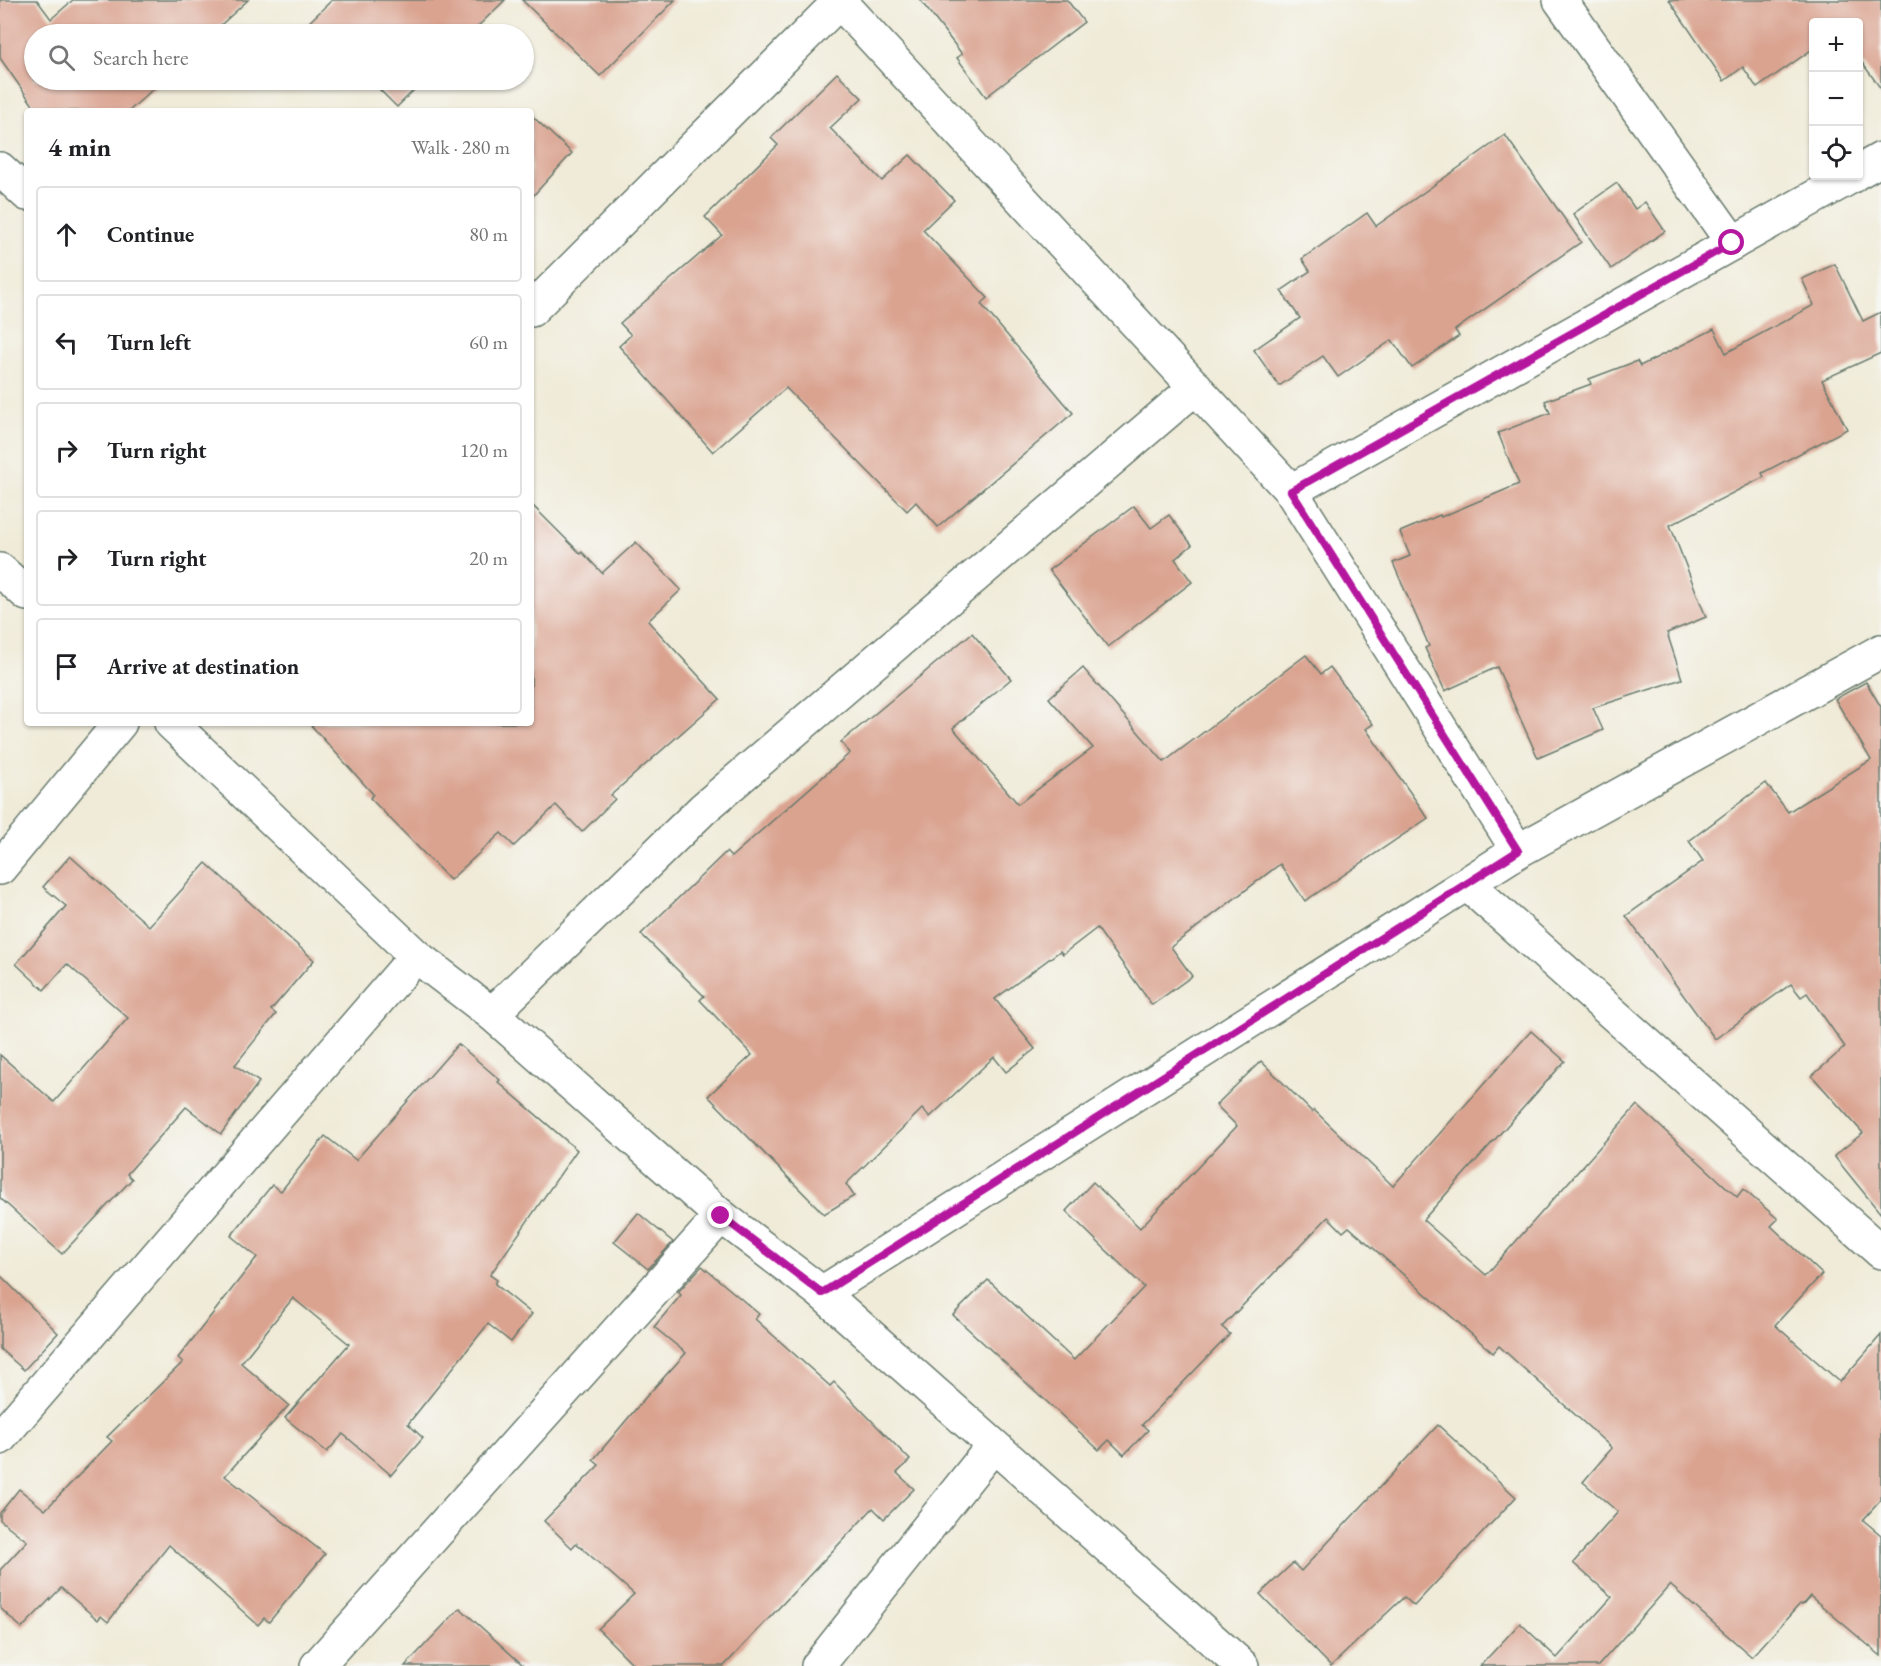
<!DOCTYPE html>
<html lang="en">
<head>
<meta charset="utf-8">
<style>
  :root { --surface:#fff; --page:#f6f6f6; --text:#202124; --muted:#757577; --line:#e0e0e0 }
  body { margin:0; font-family:"EB Garamond",serif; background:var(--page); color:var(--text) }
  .controls { position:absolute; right:18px; top:18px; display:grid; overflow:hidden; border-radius:6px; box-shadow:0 2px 4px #0004 }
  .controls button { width:54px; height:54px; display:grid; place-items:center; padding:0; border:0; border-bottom:2px solid var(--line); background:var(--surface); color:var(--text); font:30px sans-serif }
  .stop { position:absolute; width:18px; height:18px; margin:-14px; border:4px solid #b5179e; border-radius:50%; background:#fff }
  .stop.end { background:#b5179e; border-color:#fff; box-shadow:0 2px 6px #0008 }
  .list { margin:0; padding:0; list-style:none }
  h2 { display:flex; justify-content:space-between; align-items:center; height:78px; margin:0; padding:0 24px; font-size:26px }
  h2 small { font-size:20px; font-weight:400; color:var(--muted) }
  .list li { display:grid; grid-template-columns:39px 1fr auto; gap:18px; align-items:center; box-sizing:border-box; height:96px; margin:0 12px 12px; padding:0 12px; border:2px solid var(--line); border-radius:6px }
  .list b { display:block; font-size:22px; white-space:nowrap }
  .list em { font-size:20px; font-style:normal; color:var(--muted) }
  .icon { flex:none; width:33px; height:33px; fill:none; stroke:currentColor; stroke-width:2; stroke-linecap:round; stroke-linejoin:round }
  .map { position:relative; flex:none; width:1881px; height:1666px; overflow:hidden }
  .search { position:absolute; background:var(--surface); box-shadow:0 2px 4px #0004; left:24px; top:24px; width:510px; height:66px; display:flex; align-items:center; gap:15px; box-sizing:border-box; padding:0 21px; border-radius:33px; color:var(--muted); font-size:22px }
  .panel { position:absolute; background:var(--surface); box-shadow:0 2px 4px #0004; left:24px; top:108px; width:510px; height:618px; border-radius:6px }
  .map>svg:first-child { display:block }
  .building { fill:#daa390 }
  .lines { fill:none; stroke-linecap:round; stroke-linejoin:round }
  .minor-casing { stroke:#687a6d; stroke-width:36 }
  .minor { stroke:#fff; stroke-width:33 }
  .route { stroke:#b5179e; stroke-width:8 }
</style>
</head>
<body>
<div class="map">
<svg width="1881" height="1666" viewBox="0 0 1881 1666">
  <rect width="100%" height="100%" fill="#f6f6f2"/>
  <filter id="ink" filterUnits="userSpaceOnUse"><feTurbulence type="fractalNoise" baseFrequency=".0167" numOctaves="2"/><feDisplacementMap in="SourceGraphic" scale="12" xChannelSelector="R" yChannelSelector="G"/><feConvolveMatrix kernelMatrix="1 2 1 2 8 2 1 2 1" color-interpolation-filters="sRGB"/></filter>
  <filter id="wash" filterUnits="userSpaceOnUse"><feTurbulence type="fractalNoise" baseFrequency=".008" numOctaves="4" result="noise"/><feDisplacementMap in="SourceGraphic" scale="24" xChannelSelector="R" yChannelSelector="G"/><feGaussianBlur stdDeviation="1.35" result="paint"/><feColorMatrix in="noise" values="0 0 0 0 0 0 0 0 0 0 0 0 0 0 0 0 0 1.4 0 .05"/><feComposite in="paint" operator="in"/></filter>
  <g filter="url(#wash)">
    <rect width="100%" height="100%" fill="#f0ebd8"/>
    <g id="blocks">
      <!-- building -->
      <g class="building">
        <polygon points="0,0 37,0 51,19 73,0 248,0 211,34 34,34 34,80 163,80 129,111 37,111 0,58"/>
        <polygon points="332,0 505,0 470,34 297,34"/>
        <polygon points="522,0 675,0 600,76"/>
        <polygon points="920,0 1067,0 1084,22 986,97 957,58 962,54"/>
        <polygon points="1669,0 1881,0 1881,89 1858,57 1858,22 1814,22 1814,48 1757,88 1743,67 1724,81"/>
        <polygon points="837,73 862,98 830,128 882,181 910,155 954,200 923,230 988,298 981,304 1073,413 938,527 916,502 907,511 786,388 713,452 619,346 631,335 620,323 722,235 705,217 778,145 771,138"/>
        <polygon points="370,80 424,80 397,107"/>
        <polygon points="531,115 572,153 531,198"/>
        <polygon points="1505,135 1581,242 1455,330 1459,336 1412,368 1392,340 1338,377 1323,356 1279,386 1254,350 1300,318 1281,291 1310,271 1302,259 1367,213 1376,226"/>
        <polygon points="1617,183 1635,209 1645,202 1665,231 1611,269 1573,214"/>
        <polygon points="1835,264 1863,321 1881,312 1881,353 1822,380 1847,429 1762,473 1764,477 1670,525 1706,617 1667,633 1682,679 1593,708 1603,730 1538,758 1497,667 1445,691 1425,648 1429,646 1393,563 1410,556 1400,532 1440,515 1441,517 1519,484 1498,433 1550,413 1545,401 1591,384 1589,379 1637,361 1640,366 1714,329 1726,353 1814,305 1802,279"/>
        <polygon points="531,504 581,554 582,552 602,573 636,542 681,590 648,621 720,699 611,795 615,799 582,832 556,805 514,846 501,833 450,880 370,798 373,794 309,723 531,723"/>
        <polygon points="1134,506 1151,528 1169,515 1192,545 1175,559 1192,582 1108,647 1049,570"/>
        <polygon points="972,633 1011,679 953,728 1018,804 1093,748 1049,698 1083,668 1164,762 1306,655 1321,674 1330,667 1373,724 1366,729 1428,818 1305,901 1280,864 1171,947 1192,976 1152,1005 1097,928 1063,954 1060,951 995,999 1035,1049 1006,1072 994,1057 930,1117 922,1109 846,1184 854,1196 824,1214 708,1096 752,1055 700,1000 704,996 641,934 726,852 731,857 850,753 841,742"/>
        <polygon points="1866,682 1881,707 1881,1214 1834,1156 1863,1133 1812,1076 1845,1047 1807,993 1801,997 1791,984 1715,1039 1626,916 1703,861 1689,841 1766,783 1788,812 1871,760 1835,699"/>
        <polygon points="70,856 149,926 206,863 314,960 271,1010 276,1014 235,1065 259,1082 221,1134 186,1107 127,1174 132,1179 62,1254 0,1198 0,1055 54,1102 128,1018 67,964 44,990 16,964 66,906 43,887"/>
        <polygon points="1531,1031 1565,1061 1423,1220 1486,1275 1637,1105 1737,1197 1743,1189 1778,1219 1771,1226 1822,1274 1775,1325 1840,1382 1881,1335 1881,1500 1863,1520 1881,1535 1881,1656 1810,1596 1802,1605 1800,1604 1752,1657 1670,1585 1598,1666 1480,1666 1520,1623 1557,1658 1612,1597 1573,1563 1618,1512 1583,1482 1612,1448 1499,1346 1493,1353 1349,1227 1343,1232 1328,1217 1222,1327 1230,1334 1142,1425 1148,1430 1124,1455 1109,1440 1099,1450 953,1315 988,1280 1074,1360 1144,1287 1066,1211 1093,1182 1140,1228 1237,1126 1216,1105 1261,1061 1312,1112 1314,1110 1393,1186"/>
        <polygon points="458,1044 500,1080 498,1082 577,1150 490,1275 497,1280 495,1284 532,1314 511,1342 488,1324 408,1424 423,1438 391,1475 343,1434 327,1452 285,1418 349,1344 293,1298 241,1363 289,1405 225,1476 325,1554 289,1598 269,1622 264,1618 258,1625 169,1545 108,1622 101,1616 98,1620 61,1588 22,1628 0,1608 0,1570 27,1541 0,1520 0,1513 19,1489 45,1510 112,1441 107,1437 183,1362 178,1358 257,1257 231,1236 272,1185 281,1191 325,1136 356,1160"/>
        <polygon points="638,1213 673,1242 648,1269 614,1242"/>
        <polygon points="702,1266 759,1314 755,1319 830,1386 834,1382 910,1460 897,1473 914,1489 884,1519 873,1508 724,1666 635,1666 598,1629 634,1594 576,1543 572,1548 544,1521 599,1465 593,1460 645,1398 686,1353 654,1327 681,1295 678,1292"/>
        <polygon points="0,1275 58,1333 24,1370 0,1349"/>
        <polygon points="1438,1425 1516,1497 1414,1606 1404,1597 1331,1666 1260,1594 1293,1563 1301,1571"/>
        <polygon points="460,1608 524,1666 405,1666"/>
      </g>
    </g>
  </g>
  <g filter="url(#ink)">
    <use href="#blocks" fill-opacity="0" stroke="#687a6d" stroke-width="1.5"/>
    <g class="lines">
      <defs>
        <g id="minor">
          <polyline points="838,0 1291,491 1518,851"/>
          <polyline points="1560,0 1733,243"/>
          <polyline points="0,169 27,194"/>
          <polyline points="1858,172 1881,159"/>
          <polyline points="531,310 841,0"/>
          <polyline points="1291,491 1852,176"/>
          <polyline points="0,570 27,594"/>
          <polyline points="171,723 416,956 492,1014 721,1216 822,1293 1242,1666"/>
          <polyline points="0,868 120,723"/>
          <polyline points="1467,884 1881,1252"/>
          <polyline points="492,1014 703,809 1196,387"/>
          <polyline points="822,1293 1518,851 1881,651"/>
          <polyline points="0,1438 416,956"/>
          <polyline points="317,1666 721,1216"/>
          <polyline points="818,1666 993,1446"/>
        </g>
      </defs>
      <!-- minor casing -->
      <use href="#minor" class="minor-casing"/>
      <!-- minor -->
      <use href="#minor" class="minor"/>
    </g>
  </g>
  <g class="lines" filter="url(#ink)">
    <!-- route -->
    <polyline class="route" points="721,1216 822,1293 1518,851 1291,491 1732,243"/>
  </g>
</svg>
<div class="controls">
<button>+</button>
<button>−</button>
<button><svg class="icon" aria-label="locate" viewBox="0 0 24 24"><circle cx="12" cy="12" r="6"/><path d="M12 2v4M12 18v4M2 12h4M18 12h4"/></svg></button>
</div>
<div class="stop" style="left:1732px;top:243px"></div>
<div class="stop end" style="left:721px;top:1216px"></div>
<div class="search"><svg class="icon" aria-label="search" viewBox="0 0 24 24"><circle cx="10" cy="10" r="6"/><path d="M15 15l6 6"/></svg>Search here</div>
<section class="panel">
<h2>4 min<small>Walk · 280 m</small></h2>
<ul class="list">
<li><svg class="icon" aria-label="ahead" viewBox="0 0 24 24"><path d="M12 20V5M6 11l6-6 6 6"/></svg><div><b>Continue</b></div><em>80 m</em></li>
<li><svg class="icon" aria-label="left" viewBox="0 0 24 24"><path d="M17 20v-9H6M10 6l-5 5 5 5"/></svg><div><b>Turn left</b></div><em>60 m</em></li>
<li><svg class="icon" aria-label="right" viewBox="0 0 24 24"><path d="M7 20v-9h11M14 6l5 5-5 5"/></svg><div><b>Turn right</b></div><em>120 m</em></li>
<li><svg class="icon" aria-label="right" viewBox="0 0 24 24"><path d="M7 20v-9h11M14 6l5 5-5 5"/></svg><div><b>Turn right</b></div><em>20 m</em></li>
<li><svg class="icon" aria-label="arrive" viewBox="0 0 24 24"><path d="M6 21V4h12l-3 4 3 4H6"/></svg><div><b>Arrive at destination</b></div></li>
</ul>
</section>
</div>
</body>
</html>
